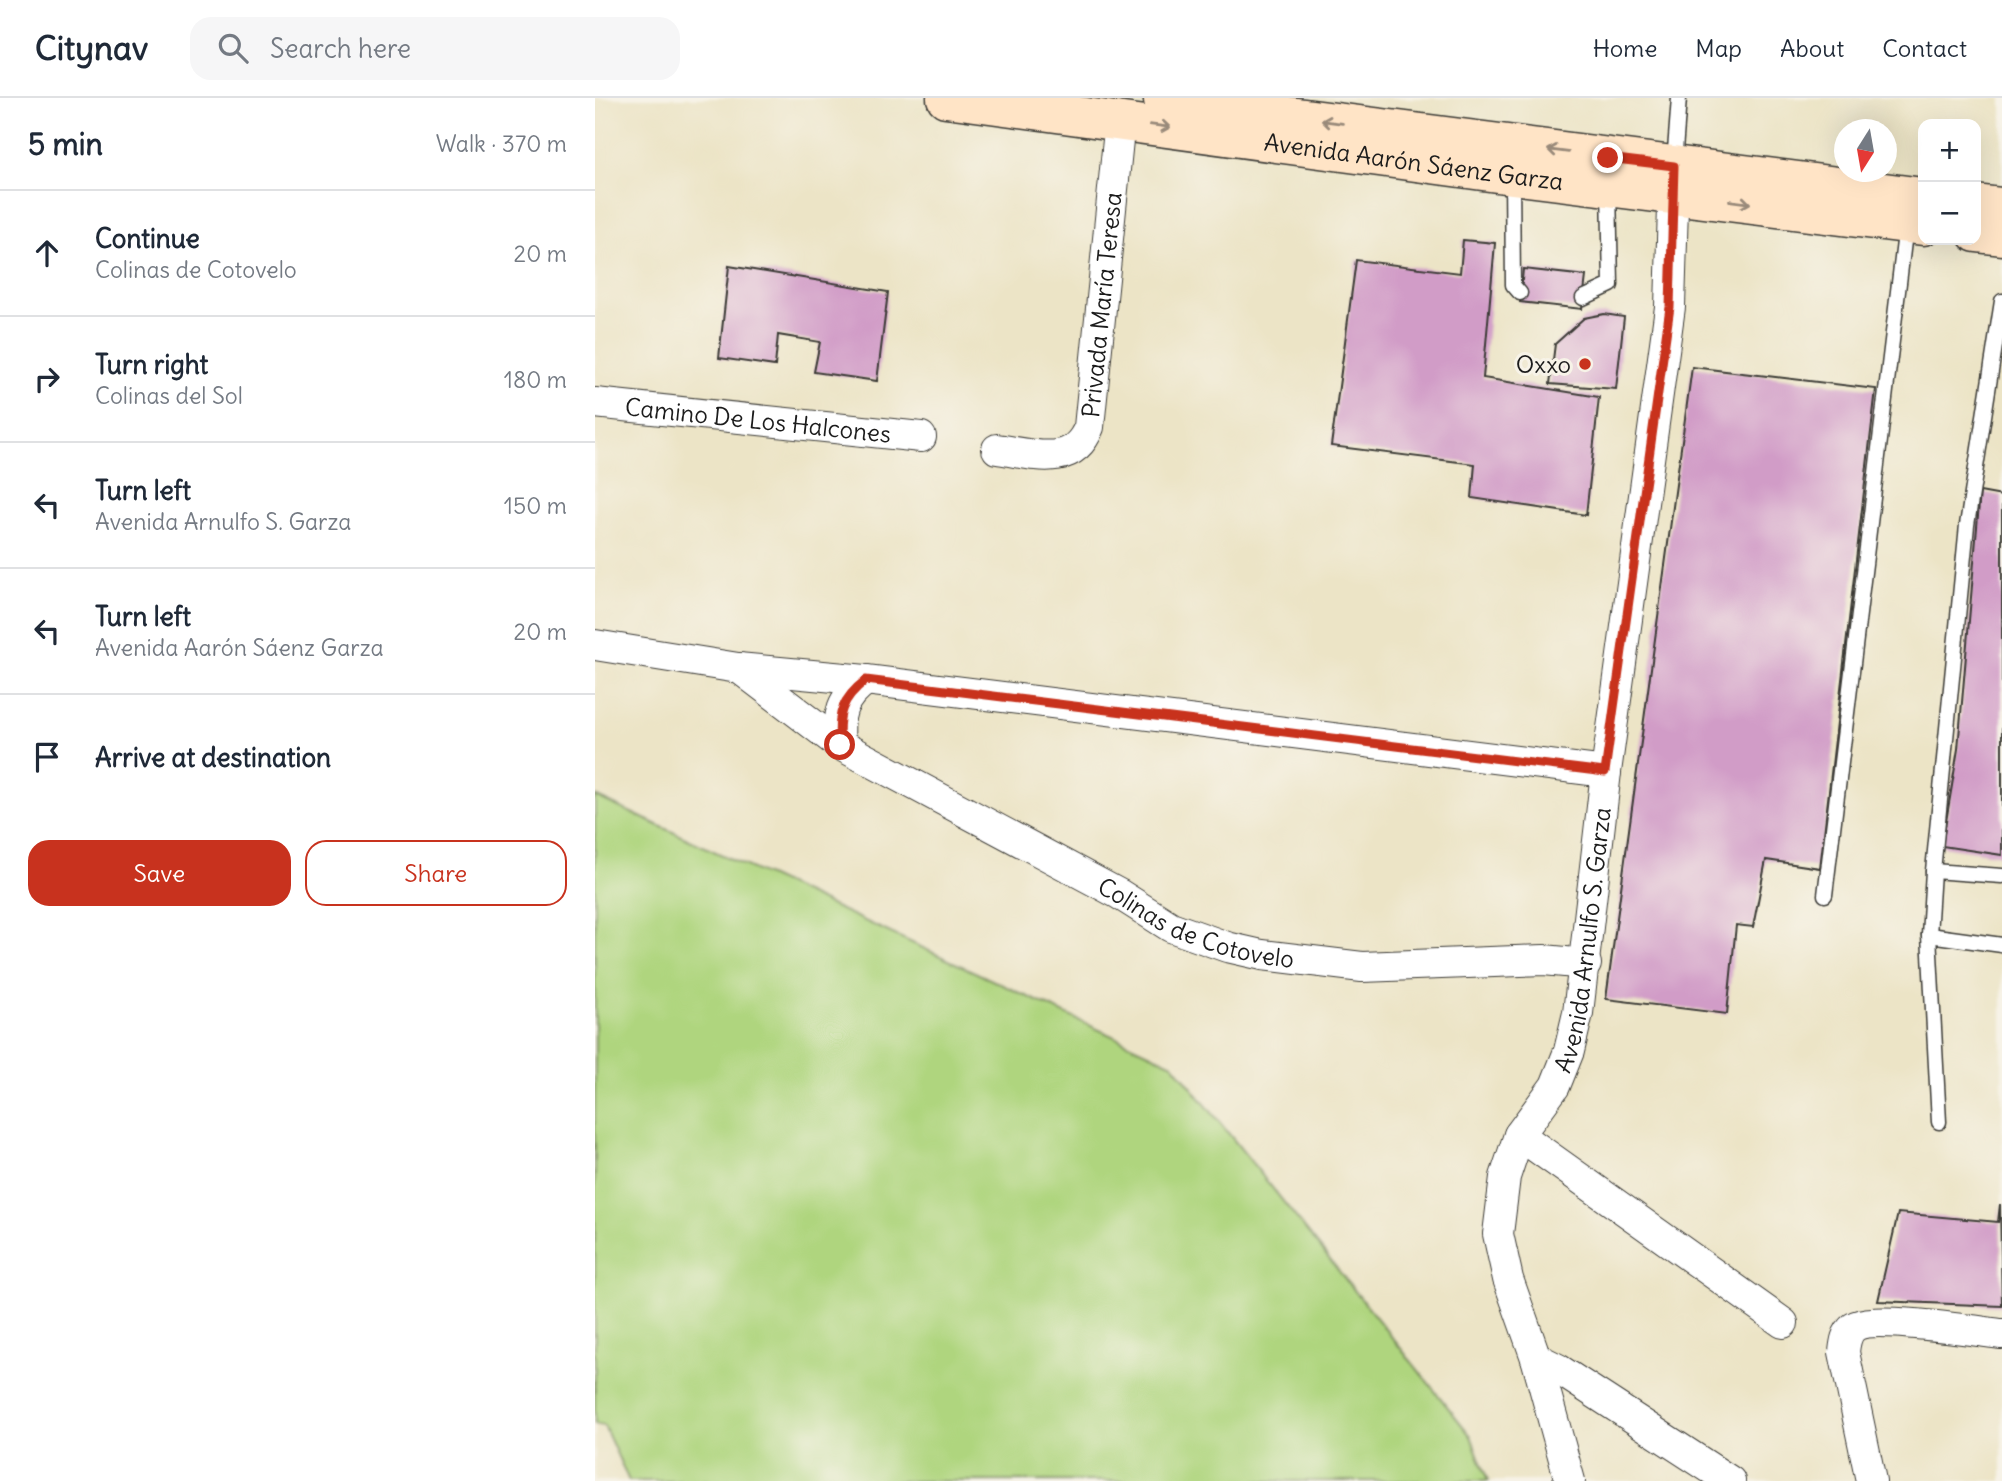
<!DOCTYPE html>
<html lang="en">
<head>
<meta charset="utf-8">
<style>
  :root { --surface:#fff; --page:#f6f6f7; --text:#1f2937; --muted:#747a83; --line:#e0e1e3; --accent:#c8321e }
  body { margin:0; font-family:Delius,sans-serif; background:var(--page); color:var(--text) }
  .controls { position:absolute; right:21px; top:21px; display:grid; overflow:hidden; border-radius:14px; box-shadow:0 7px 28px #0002 }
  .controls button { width:63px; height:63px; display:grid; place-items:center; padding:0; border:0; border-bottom:2px solid var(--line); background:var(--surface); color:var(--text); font:35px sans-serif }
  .compass { position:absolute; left:1239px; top:21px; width:63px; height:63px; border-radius:50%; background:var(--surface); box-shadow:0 7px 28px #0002; rotate:191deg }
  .stop { position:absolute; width:21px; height:21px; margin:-16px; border:5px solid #c8321e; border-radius:50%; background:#fff }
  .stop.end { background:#c8321e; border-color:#fff; box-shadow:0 2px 7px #0008 }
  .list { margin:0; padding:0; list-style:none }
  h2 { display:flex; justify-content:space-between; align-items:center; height:91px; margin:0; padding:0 28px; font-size:30px }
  h2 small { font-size:23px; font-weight:400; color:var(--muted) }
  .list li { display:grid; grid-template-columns:46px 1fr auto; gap:21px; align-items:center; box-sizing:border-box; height:126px; padding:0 28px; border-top:2px solid var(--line) }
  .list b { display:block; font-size:26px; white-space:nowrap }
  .list p { margin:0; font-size:23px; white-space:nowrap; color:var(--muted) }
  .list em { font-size:23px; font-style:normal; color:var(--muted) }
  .actions { display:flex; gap:14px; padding:21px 28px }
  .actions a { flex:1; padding:16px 0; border:2px solid var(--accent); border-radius:21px; text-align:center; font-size:24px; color:var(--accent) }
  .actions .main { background:var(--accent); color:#fff }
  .icon { flex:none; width:38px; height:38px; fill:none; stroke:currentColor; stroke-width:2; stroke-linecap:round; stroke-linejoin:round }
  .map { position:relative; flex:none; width:1407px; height:1383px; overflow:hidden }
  header { display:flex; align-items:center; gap:42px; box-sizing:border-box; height:98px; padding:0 35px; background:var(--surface); border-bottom:2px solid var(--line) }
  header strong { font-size:33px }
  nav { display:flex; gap:38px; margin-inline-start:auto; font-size:24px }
  .search { width:490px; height:63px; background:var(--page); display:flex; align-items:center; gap:18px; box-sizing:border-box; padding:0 24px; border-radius:21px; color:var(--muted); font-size:26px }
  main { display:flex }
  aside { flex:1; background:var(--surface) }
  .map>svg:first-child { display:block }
  .green { fill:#afd57e; stroke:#66784d; stroke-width:2 }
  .building { fill:#d19cc7 }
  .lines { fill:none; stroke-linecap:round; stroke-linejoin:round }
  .service-casing { stroke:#3b3a36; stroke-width:17 }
  .minor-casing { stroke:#3b3a36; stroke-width:32 }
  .secondary-casing { stroke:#3b3a36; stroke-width:41 }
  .service { stroke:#fff; stroke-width:14 }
  .minor { stroke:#fff; stroke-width:30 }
  .secondary { stroke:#ffe4c6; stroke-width:38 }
  .oneway { stroke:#998a7a }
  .route { stroke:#c8321e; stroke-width:9 }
  .poi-dot { fill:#c8321e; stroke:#f7f3e8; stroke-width:2.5 }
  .labels { text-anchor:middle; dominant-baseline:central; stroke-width:6; stroke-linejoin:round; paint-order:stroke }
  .street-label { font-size:24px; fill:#1c1c1c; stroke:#f7f3e8 }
  .poi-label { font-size:24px; fill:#1c1c1c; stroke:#f7f3e8; text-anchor:end }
</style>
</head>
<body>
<header>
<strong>Citynav</strong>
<div class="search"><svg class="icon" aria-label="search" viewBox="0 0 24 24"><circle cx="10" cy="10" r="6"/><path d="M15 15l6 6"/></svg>Search here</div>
<nav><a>Home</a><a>Map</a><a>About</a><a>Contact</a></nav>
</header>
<main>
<aside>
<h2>5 min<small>Walk · 370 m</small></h2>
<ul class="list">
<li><svg class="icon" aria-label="ahead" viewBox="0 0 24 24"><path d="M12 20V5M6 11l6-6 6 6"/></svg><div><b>Continue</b><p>Colinas de Cotovelo</p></div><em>20 m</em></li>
<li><svg class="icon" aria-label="right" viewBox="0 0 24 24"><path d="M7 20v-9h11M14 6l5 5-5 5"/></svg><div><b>Turn right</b><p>Colinas del Sol</p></div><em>180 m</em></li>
<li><svg class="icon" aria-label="left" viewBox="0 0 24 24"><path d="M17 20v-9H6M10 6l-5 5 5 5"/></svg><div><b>Turn left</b><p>Avenida Arnulfo S. Garza</p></div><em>150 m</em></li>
<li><svg class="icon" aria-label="left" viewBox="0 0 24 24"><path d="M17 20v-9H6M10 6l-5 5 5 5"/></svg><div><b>Turn left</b><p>Avenida Aarón Sáenz Garza</p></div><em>20 m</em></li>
<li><svg class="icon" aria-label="arrive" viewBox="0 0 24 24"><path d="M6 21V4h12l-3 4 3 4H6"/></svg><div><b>Arrive at destination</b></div></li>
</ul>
<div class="actions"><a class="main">Save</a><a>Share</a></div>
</aside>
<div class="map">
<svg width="1407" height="1383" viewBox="0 0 1407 1383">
  <rect width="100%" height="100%" fill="#f7f3e8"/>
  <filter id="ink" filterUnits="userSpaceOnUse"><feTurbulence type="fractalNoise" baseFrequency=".0143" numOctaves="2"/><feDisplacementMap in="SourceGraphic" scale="14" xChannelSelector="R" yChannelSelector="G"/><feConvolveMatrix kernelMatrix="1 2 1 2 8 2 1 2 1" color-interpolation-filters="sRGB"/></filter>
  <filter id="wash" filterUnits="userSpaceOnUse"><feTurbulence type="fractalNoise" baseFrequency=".00686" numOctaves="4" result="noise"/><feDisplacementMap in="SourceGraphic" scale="28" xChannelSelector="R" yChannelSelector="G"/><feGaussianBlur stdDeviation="1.57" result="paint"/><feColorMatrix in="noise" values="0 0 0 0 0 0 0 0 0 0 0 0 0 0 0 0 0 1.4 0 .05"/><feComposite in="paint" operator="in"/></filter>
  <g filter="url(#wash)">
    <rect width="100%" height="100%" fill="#ece4c6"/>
    <!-- green -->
    <polygon class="green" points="0,698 578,966 876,1338 893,1383 34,1383 9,1328 0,1326"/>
    <g id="blocks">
      <!-- building -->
      <g class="building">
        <polygon points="868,142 900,145 888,280 1004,299 991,417 877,400 880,366 736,348 761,162 865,175"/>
        <polygon points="134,168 293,194 282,283 219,274 225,244 183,237 180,268 124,260"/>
        <polygon points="928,171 991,178 987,211 925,204"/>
        <polygon points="1009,216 1029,219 1021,291 955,286 960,246 989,220"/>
        <polygon points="1097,269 1281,291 1225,770 1171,762 1158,829 1141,827 1132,916 1011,901"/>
        <polygon points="1385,394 1407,398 1407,757 1347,748 1363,651"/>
        <polygon points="1405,1106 1407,1208 1283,1203 1303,1115 1403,1124"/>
      </g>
    </g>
  </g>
  <g filter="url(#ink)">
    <use href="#blocks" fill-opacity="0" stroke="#3b3a36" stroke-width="2"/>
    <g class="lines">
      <defs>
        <g id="service">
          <polyline points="1079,66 1084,0"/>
          <polyline points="917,77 918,187 925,195"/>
          <polyline points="988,200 1016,187 1014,90"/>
          <polyline points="1338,773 1407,778"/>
          <polyline points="1230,797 1311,127"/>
          <polyline points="1334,837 1407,847"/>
          <polyline points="1344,1024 1334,837 1338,773 1372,427 1407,203"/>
        </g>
        <g id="minor">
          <path id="s1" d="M0,305L326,339"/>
          <path id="s2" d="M402,351C438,356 478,371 494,329L525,22"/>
          <polyline points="0,547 143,570 271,582 1011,674"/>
          <path id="s3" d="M144,570L245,647L524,796L576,829L632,849L667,857L767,869L949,862L991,866"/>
          <path d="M245,647C242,617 246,600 271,582"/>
          <polyline points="924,1037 1188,1225"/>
          <polyline points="941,1260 963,1271 1135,1383"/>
          <path id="s4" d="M975,1383L941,1260L913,1181L903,1136L910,1079L924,1037L960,988L974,953L983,915L1011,674L1075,209L1079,75"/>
          <path d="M1276,1383L1249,1254C1250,1245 1251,1235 1259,1229C1276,1217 1381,1233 1407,1236"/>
        </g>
        <g id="secondary">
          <path id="s5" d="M351,0L917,77L1328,128"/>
          <polyline points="568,2 1328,99"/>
          <polyline points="1381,106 1407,109"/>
          <polyline points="1381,135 1407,138"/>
        </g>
      </defs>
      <!-- service casing -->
      <use href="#service" class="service-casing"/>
      <!-- minor casing -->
      <use href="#minor" class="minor-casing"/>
      <!-- secondary casing -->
      <use href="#secondary" class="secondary-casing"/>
      <!-- service -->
      <use href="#service" class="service"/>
      <!-- minor -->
      <use href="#minor" class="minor"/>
      <!-- secondary -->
      <use href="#secondary" class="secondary"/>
    </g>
    <!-- one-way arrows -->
    <defs><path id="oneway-shaft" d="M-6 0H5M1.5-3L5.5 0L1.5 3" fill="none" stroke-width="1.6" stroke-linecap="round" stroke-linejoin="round" transform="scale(1.75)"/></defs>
    <g class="oneway">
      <use href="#oneway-shaft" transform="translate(737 24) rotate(-173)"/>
      <use href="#oneway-shaft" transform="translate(565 28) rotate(8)"/>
      <use href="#oneway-shaft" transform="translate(963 53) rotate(-173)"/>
      <use href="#oneway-shaft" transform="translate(1145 104) rotate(7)"/>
    </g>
  </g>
  <g class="lines" filter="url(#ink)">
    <!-- route -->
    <path class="route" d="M245,647C242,617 246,601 271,582L1010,674L1075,209L1079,68L1013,60"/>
  </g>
  <!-- markers -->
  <circle class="poi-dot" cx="990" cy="266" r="7"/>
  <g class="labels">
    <!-- street labels -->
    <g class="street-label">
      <text stroke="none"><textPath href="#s5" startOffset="472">Avenida Aarón Sáenz Garza</textPath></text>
      <text stroke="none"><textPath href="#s2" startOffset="228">Privada María Teresa</textPath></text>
      <text stroke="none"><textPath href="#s1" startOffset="164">Camino De Los Halcones</textPath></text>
      <text stroke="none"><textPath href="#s3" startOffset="527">Colinas de Cotovelo</textPath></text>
      <text stroke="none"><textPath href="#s4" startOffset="570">Avenida Arnulfo S. Garza</textPath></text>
    </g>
    <!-- poi labels -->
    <g class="poi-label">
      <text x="976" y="266">Oxxo</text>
    </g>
  </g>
</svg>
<div class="controls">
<button>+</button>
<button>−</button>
</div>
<svg class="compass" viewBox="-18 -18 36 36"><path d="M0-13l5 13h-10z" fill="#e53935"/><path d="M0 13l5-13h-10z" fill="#747a83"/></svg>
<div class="stop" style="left:245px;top:647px"></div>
<div class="stop end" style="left:1013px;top:60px"></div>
</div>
</main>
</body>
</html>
